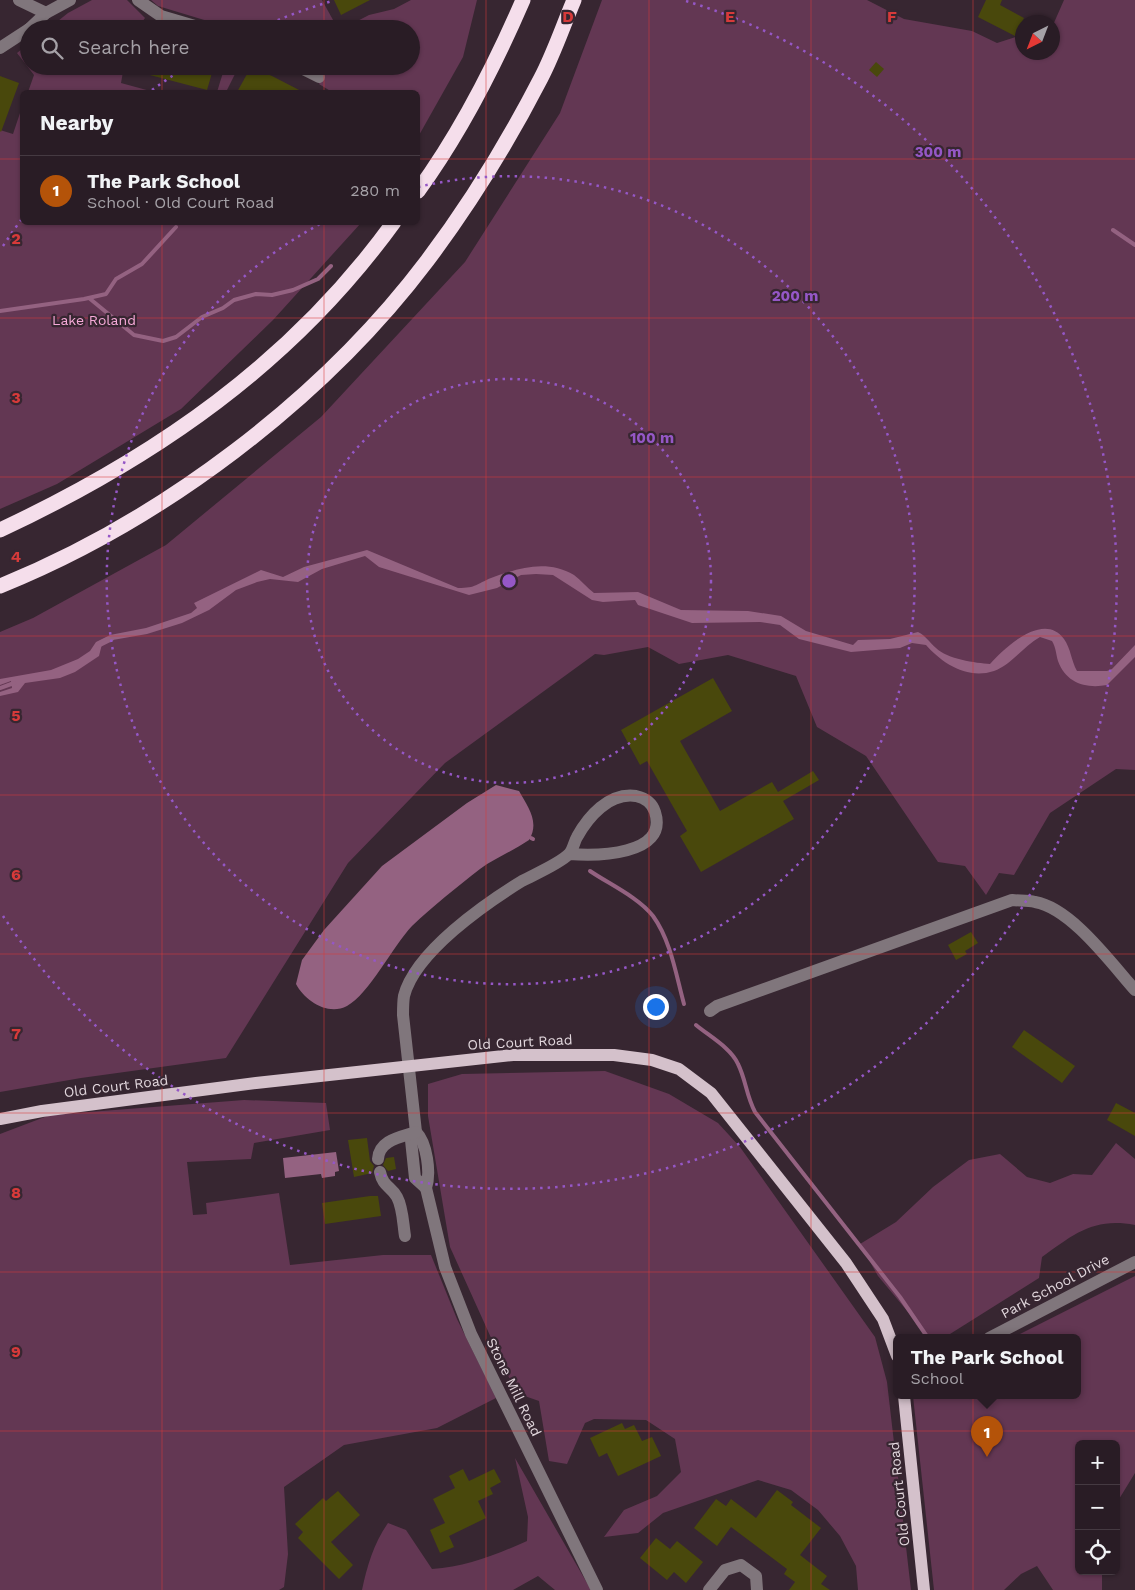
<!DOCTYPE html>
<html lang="en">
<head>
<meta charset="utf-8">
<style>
  :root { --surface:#291c25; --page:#352932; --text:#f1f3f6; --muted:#a5a1a7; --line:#453a42; --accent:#b45309 }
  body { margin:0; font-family:"Work Sans",sans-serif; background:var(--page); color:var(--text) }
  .controls { position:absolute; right:15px; bottom:15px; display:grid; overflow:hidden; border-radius:8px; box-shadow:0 1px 4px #0004 }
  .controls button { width:45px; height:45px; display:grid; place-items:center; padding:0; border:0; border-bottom:1px solid var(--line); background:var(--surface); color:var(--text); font:25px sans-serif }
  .compass { position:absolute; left:1015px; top:15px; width:45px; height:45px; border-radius:50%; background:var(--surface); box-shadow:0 1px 4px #0004; rotate:222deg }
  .you { position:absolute; left:655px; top:1006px; width:18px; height:18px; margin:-12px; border:4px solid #fff; border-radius:50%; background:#1a73e8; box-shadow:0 0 0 8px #1a73e833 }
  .badge { display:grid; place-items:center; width:32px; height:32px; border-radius:50%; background:var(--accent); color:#fff; font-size:16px; font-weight:700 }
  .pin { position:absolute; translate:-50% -41px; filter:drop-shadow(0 1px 2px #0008) }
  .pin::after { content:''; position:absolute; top:26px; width:18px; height:15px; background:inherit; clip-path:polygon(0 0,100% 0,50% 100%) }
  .popup { position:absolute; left:893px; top:1334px; width:188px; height:65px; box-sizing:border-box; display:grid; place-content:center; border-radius:8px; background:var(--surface); filter:drop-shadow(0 1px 4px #0005); font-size:16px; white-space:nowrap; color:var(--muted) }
  .popup b { font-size:19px; color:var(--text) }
  .popup::after { content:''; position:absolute; left:50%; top:100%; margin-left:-10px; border:10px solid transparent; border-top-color:var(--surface) }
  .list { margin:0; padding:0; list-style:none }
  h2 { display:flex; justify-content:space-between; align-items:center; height:65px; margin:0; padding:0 20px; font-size:21px }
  h2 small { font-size:16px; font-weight:400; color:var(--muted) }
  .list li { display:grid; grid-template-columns:32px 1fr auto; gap:15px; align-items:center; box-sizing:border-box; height:70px; padding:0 20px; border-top:1px solid var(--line) }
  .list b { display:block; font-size:19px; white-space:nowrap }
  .list p { margin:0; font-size:16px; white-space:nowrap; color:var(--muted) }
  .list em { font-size:16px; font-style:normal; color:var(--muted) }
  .icon { flex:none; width:28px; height:28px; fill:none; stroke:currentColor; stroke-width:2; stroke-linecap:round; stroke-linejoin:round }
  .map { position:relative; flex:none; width:1135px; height:1590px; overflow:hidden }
  .search { position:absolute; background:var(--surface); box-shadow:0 1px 4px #0004; left:20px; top:20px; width:400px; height:55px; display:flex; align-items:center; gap:12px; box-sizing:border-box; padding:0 18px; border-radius:28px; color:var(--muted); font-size:19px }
  .panel { position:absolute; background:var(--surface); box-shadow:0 1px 4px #0004; left:20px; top:90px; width:400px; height:135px; border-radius:8px }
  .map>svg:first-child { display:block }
  .green { fill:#633753 }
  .water { fill:#946281 }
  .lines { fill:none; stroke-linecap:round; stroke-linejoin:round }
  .stream { stroke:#946281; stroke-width:4 }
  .building { fill:#49480c }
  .minor { stroke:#80767c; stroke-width:12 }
  .major { stroke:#d4c1cb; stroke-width:12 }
  .highway { stroke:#f5deeb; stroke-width:15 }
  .grid { fill:none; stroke:#d73a3a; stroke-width:1; stroke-opacity:0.55 }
  .ring { fill:none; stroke:#9557c6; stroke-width:2.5; stroke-dasharray:2.5 5 }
  .labels { text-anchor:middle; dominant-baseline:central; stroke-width:4.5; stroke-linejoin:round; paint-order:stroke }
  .park-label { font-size:14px; fill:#f7aad9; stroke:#372631 }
  .street-label { font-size:14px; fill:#e2d7dd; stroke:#372631 }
  .grid-label { font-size:16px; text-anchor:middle; font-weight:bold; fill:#d73a3a; stroke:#372631; stroke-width:4.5; stroke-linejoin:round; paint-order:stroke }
  .centre { fill:#9557c6; stroke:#372631; stroke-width:2.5 }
  .ring-label { font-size:15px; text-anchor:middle; font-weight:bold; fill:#9557c6; stroke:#372631; stroke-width:4.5; stroke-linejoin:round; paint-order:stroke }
</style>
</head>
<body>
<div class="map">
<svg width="1135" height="1590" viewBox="0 0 1135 1590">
  <rect width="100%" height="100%" fill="#372631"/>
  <!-- green -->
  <g class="green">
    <polygon points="92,0 127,0 145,18 137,29 48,29 68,13"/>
    <polygon points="151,0 322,0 338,29 234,29 158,6"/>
    <polygon points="411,0 477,0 463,57 418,137 418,92 332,92 319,84 325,72 314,66 411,66 411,29 342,29 369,15 394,9"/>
    <polygon points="602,0 867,0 904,19 972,31 997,43 1022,35 1022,52 1052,52 1053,25 1064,0 1135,0 1135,770 1116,769 1050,813 1014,875 999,873 986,895 965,866 938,862 866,756 817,727 796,676 728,655 679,664 648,647 604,655 595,654 445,763 348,863 226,1058 81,1078 0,1092 0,632 33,618 166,545 321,417 465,262 560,113"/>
    <polygon points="29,43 29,66 124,66 121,83 154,92 28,92 34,75 17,53"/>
    <polygon points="225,66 239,66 226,92 217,92"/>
    <polygon points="22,107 22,222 361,223 273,320 181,409 57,484 0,509 0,130 13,134"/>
    <polygon points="605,1071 669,1094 718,1123 740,1147 875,1337 887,1382 911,1590 858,1590 856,1566 840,1536 818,1510 791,1490 758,1480 663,1513 638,1533 604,1537 624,1510 657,1496 681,1472 675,1439 646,1420 594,1419 585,1423 567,1464 549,1461 539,1401 516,1393 450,1247 428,1116 428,1084 462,1074"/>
    <polygon points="244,1100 326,1103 330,1130 254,1143 251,1159 187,1162 193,1215 207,1214 206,1203 279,1193 290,1265 383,1255 431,1255 457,1319 496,1398 437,1428 344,1445 284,1487 288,1554 284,1587 279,1590 0,1590 0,1134 50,1115"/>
    <path d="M1116,1143L1135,1159V1225C1094,1217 1074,1234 1042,1257L1039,1278L950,1334L928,1336L878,1276L860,1244L896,1222L933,1187L969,1160L1000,1154L1027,1177L1050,1183L1073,1174L1092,1175Z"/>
    <polygon points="1135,1276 1135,1473 1116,1504 1116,1444 1079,1444 1079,1571 1102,1571 1102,1590 1053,1590 1037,1566 1021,1574 1004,1590 934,1590 913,1396 1077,1396 1077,1338 1012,1338"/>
    <path d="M515,1458L591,1590H555L538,1576L513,1590H362C367,1566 374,1543 388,1523L406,1530L432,1569C466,1567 495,1555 527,1541L528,1517Z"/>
  </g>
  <!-- water -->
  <g class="water">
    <path d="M367,550L458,588C477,588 476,584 491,578C518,568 547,559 574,575C581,580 587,588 594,593L638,592L681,610L748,611L781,616L806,631L853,645L858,640L890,639L918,632C926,636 929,642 936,648C947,659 976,663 990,664C1005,647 1044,611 1064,639C1071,649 1071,660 1077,671H1107L1112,669L1135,645V657L1107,685C1086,689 1066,683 1058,661C1056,654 1056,648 1052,641L1040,637C1024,646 1011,665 994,671C967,680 942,663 926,645L912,643L900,648L851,652L799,639L780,625L760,622L692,623L638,605L635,600L603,602L592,600L553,575L536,574L521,575L497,588L469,595L379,567L365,556L322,569L298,582L270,579L257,582L236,590L209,610L182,623L147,634L107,641L102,644L99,656L75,672L60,678L25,683L18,692L0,696V692L12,688L11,681L0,685V679L51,670L78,659L90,651L96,642L110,635L146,628L191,613L197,608L194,603L261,570L283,577L304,567Z"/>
    <path d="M496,785L519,791C528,807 540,822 529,840C513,851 495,858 480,869C457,887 433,906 412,926C393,946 369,994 347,1006C328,1016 305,1001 296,984L302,960L324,930L382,866L467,803Z"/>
    <polygon points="336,1152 339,1171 335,1172 335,1176 322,1178 321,1174 285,1178 283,1158"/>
  </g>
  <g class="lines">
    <!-- stream -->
    <g class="stream">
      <polyline points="1113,230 1135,245"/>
      <polyline points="89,298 134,335 163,341 176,337 202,317 223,308 234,300 256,294 272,295 293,290 318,279 331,266"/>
      <polyline points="0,311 84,299 106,294 116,279 142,264 176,227"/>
      <polyline points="98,646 112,639"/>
      <polyline points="0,688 14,683"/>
      <polyline points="531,838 533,839"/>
      <path d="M590,871C609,884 638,897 653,916C671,941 676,975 684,1004"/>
      <path d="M696,1025C709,1036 731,1048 738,1064C746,1080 746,1095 755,1112L900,1297L928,1338"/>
    </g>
  </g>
  <!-- building -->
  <g class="building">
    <polygon points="334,0 370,0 341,15"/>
    <polygon points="986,0 1002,0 1000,5 1024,18 1015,36 978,17"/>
    <polygon points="876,62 884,69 877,77 869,70"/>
    <polygon points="128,66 214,66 207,90 127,69"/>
    <polygon points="251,67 272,76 303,92 237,92"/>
    <polygon points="0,76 19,83 1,132 0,131"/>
    <polygon points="713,678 732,711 680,741 720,811 772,782 778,792 813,771 819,780 783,801 794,819 701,872 680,836 687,831 647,761 640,765 621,730"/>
    <polygon points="971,932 978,943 965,951 967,954 956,960 948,945"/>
    <polygon points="1024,1030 1075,1066 1062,1083 1012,1047"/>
    <polygon points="1116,1103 1135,1113 1135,1136 1107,1120"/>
    <polygon points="367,1138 370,1161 374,1166 372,1173 354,1177 348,1140"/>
    <polygon points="394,1157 396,1169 388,1171 383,1165 386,1158"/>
    <polygon points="370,1196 378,1196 381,1216 325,1224 322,1203"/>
    <polygon points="622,1423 625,1429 634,1425 642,1441 652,1437 661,1456 618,1476 607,1453 599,1457 590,1438"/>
    <polygon points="463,1469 469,1481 494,1469 501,1482 490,1488 493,1494 478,1501 486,1518 449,1536 454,1547 440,1553 430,1530 445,1523 433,1499 455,1488 449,1476"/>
    <polygon points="777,1490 793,1502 791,1505 821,1528 800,1555 827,1576 821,1584 830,1590 789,1590 795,1582 784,1574 787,1569 731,1527 717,1546 694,1528 716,1499 726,1506 731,1499 756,1518"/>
    <polygon points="338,1491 360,1515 331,1542 353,1565 339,1579 298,1538 303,1532 295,1524 323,1498 326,1501"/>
    <polygon points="656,1538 670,1549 677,1541 703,1562 686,1583 674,1572 667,1580 640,1558"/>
  </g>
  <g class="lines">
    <!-- minor -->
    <g class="minor">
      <polyline points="19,0 46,13"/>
      <polyline points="138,0 161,16 205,29"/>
      <polyline points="29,29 46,13 70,0"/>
      <polyline points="0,48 29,29"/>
      <polyline points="297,66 319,77"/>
      <path d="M569,854C595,856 669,856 655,812C652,802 645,798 636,796C609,792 588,817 577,837C574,842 573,850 569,854C559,864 535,874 522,881C486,903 415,952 404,996C403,1002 403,1008 403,1015L416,1132C427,1143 431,1173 426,1188L445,1267L471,1334L597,1590"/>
      <path d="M710,1011L717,1006L1012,900C1019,901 1027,900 1035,902C1071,908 1111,963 1135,990"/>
      <polyline points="416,1132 411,1140 415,1178 426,1188"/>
      <path d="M378,1159C379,1140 401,1137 416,1132"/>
      <path d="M380,1172C383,1187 391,1186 397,1197C403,1208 403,1224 405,1236"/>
      <polyline points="989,1338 1135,1262"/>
      <polyline points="709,1590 725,1570 741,1565 756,1576 757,1590"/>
    </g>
    <!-- major -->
    <g class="major">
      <polyline points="0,1119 42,1111 256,1083 513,1055 614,1055 652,1060 679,1069 711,1093 846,1263 883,1319 897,1356"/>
      <polyline points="904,1396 924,1590"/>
    </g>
    <!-- highway -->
    <g class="highway">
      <path d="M418,191C461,132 494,67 523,0"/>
      <path d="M0,530C156,457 292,363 394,222"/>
      <path d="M0,586C161,521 322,400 427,261C470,204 508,142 541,78C554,53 563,26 574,0"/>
    </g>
  </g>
  <!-- grid -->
  <path class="grid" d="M162,0V29M324,0V29M486,0V1590M649,0V1590M811,0V1590M973,0V1590M162,66V92M324,66V92M0,159H22M418,159H1135M162,222V1590M324,222V1590M0,318H1135M0,477H1135M0,636H1135M0,795H1135M0,954H1135M0,1113H1135M0,1272H1135M0,1431H1135"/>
  <!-- distance rings -->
  <g class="ring">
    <circle cx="509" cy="581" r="202"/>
    <path d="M418 187A404 404 0 1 1 322 223"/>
    <path d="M3 246A607 607 0 0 1 21 220M152 90A607 607 0 0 1 183 69M257 29A607 607 0 0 1 332 1M686 1A607 607 0 1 1 3 916"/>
  </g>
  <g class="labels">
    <!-- park labels -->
    <g class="park-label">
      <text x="94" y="320">Lake Roland</text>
    </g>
    <!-- street labels -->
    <g class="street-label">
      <text transform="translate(520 1042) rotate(-3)">Old Court Road</text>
      <text transform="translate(116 1086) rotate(-7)">Old Court Road</text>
      <text transform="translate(1055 1286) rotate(-28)">Park School Drive</text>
      <text transform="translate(514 1387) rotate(64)">Stone Mill Road</text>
      <text transform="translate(899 1494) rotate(-96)">Old Court Road</text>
    </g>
  </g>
  <g class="grid-label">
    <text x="568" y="22">D</text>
    <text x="730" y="22">E</text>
    <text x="892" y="22">F</text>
    <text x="16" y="244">2</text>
    <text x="16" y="403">3</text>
    <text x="16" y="562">4</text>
    <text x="16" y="721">5</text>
    <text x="16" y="880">6</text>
    <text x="16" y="1039">7</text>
    <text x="16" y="1198">8</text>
    <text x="16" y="1357">9</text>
  </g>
  <circle cx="509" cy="581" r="8" class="centre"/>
  <g class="ring-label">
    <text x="938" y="157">300 m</text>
    <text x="795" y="301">200 m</text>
    <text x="652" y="443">100 m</text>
  </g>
</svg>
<div class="controls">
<button>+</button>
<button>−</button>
<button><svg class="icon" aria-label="locate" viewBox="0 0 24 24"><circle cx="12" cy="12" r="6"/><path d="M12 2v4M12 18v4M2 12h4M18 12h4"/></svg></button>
</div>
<svg class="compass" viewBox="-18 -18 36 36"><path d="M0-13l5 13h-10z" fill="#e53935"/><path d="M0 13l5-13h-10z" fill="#a5a1a7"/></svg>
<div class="you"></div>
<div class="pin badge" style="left:987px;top:1457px">1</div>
<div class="popup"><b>The Park School</b>School</div>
<div class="search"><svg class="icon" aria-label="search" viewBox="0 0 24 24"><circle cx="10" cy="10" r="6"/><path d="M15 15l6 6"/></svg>Search here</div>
<section class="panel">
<h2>Nearby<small></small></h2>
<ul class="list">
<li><span class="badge">1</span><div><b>The Park School</b><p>School · Old Court Road</p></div><em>280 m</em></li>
</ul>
</section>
</div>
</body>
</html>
